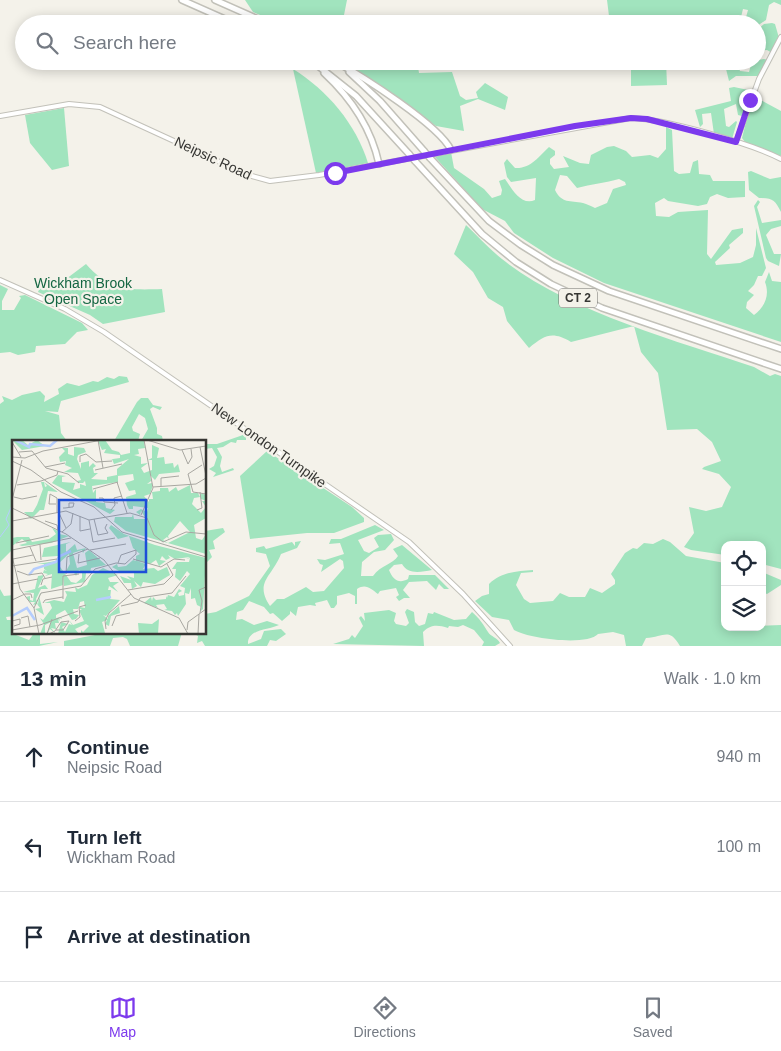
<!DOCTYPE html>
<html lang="en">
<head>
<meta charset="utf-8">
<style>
  :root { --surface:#fff; --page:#f6f6f7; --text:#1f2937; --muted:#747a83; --line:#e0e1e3; --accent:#7c3aed }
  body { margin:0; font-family:Arial,sans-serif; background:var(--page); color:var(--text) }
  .controls { position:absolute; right:15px; bottom:15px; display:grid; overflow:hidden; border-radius:10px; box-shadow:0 2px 12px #0003 }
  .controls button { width:45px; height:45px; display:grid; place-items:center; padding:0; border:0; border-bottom:1px solid var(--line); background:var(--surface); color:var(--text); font:25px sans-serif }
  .stop { position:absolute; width:15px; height:15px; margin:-11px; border:4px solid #7c3aed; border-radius:50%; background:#fff }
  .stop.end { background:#7c3aed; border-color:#fff; box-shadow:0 1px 5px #0008 }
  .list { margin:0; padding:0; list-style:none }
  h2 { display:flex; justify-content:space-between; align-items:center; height:65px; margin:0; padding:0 20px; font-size:21px }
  h2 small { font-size:16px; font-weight:400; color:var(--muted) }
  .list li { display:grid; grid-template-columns:32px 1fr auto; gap:15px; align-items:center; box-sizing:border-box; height:90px; padding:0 20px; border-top:1px solid var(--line) }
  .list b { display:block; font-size:19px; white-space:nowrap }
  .list p { margin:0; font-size:16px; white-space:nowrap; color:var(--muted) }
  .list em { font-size:16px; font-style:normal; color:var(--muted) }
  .icon { flex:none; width:28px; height:28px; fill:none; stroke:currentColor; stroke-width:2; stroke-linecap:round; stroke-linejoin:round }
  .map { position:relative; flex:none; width:781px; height:646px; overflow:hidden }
  .search { position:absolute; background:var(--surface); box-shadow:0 2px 12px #0003; left:15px; right:15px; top:15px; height:55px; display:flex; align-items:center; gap:12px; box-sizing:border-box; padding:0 18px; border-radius:28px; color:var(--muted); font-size:19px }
  .sheet { height:335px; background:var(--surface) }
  nav { display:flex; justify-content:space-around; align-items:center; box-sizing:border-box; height:70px; border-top:1px solid var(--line); background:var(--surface); font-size:14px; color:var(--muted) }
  nav a { display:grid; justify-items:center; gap:2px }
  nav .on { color:var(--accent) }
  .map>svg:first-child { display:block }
  .green { fill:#a1e4be; fill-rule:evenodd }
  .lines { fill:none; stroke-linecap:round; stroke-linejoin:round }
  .stream { stroke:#b5cdfd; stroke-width:1 }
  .secondary-casing { stroke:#c2c1b9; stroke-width:6 }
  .highway-casing { stroke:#c2c1b9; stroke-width:8 }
  .secondary { stroke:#fff; stroke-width:4 }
  .highway { stroke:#fff; stroke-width:5 }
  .highway-bridge-casing { stroke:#c2c1b9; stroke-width:8; stroke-linecap:butt }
  .highway-bridge { stroke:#fff; stroke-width:5 }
  .route { stroke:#7c3aed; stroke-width:6 }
  .labels { text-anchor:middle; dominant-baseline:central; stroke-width:4.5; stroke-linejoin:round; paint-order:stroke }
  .shield { fill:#f4f2ea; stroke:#6f6e6a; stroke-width:1 }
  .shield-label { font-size:12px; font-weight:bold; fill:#363633 }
  .street-label { font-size:14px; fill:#363633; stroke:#f4f2ea }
  .park-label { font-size:14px; fill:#136642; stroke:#f4f2ea }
  .inset-river { fill:none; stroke:#b5cdfd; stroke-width:2.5 }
  .inset-road { fill:none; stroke:#a8a7a1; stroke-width:1 }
  .view { fill:#1d4ed8; fill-opacity:0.15; stroke:#1d4ed8; stroke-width:2.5 }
  .inset-edge { fill:none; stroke:#363633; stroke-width:2.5 }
</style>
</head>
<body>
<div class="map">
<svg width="781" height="646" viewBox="0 0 781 646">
  <rect width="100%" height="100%" fill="#f4f2ea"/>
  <!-- green -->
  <g class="green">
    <polygon points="245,0 347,0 344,15 331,16 330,21 344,24 282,24 253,12"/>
    <polygon points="607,0 781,0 781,5 774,2 769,5 766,20 757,26 757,24 747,24 745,21 748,10 743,9 741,17 731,19 729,24 610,24"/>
    <polygon points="772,23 775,24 779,38 772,53 767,50 758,51 757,30 764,24"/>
    <polygon points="764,59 768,60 759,76 736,76 729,81 724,61 740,61 738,66 740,71 749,72 752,61"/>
    <polygon points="343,61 417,61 419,73 452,72 460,96 466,100 478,98 476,92 485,83 508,97 505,110 478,99 460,106 464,131 436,126"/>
    <polygon points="631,61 666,61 667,85 631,86"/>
    <path d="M293,69C327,90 356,124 368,163L316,173Z"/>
    <polygon points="734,87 753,91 742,116 738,115 736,104 724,109 726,126 729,127 736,121 737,122 732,139 714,134 711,113 702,114 703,124 700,127 695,110 731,101 729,88"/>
    <polygon points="757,98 781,111 781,156 745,142 742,138 747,118"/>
    <polygon points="64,108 69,166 52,170 30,143 25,115"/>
    <path d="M666,127L672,130L674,171L679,174L690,173L693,162L698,160L699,174L710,175L713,181H745V197L728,198L717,194L710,197L707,204L698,206L668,201L664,198L655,203L656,216L669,217L678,212L708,210L707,254L711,259L732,230L743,228V233L729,245L730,248L715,262L716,265L740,263L753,257L756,245V228L766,268L762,276H758L754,285L748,291L754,295L747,302L746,308L754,315C765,307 770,295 765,282L769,272L772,281L781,282V342L604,283L553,258L514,233L505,221L482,209L435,157L451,152L454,168L484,189L492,198L501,195L502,190L499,181L505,179C512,189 521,206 535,200L536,178L511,182L507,177L504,163L507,159L515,168C531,169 539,156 549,147L555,151V155L550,159V164L554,169L569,167L563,156L580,163L589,164L591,155L607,147L614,146L626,151L632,157L650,155L658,158L666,149ZM560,175L567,176L577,188C591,184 606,183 619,179L625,182L626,185L613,189L607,203L595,208C591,206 587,204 583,203C570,200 562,204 555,190Z"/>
    <path d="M751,171L770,179L781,177V212C775,200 773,198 759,198L749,190L748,172Z"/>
    <polygon points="758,200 760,202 757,207 762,223 781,220 781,226 771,229 766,235 774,254 781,254 779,266 768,261 766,258 754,206"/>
    <path d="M466,225C478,236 489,249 502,259C565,310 677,341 754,367L770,376L775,374L781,376V569L762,564V545H725V555L691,550L684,547L694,533L689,507L706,511L722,507L731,487L719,474L702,469L704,467L721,461L712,442L697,429L667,430L658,373L641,352L634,326L571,342C552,331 545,335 529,348L507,321L503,307L488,298L473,272L454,254Z"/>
    <path d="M86,264C110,291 129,290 162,289L165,312L103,324L90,315L38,292L43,279L62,282Z"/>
    <polygon points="0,285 8,289 2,301 2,310 14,310 21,298 19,296 25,295 82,323 88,330 77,332 65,344 36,346 35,352 18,355 10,352 0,353"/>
    <polygon points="119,376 127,377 129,382 61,401 58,412 45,411 59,415 61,433 67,441 14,441 14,548 0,562 0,404 4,401 2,396 12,400 22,395 40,391 45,396 44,402 59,394 58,389 67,383 79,386 93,381 98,382 107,377 114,379"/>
    <polygon points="148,398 153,405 162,407 160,410 153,407 150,409 157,428 157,434 162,436 163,441 141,441 148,429 145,418 139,414 132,427 133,431 140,434 138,441 114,441 137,402 141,398"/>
    <polygon points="243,435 246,437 246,440 237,440 236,443 231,442 223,447 217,448 222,457 220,466 222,472 233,468 234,470 213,477 216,473 209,469 214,466 217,457 212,448 205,449 205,444 217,444"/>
    <polygon points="267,451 352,507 364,518 364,522 334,533 307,533 250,539 240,476"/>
    <path d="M375,525L384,530L358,540L364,551L369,553L379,547L374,538L378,535L391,534L394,540L385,550L374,552L362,562L361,576H373C381,565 393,564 398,556L393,549L402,545L432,570C421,572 408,575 402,564L394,565L389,570C393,580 399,584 408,579L409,575H435L449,589H444L439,584L436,590L427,581L409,582L403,590L410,598H404L399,601L396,597L399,595L396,588L380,591L378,594C371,589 366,583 357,589V604H355V596L349,593L337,596V604L334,608H331L327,600L315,603L316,606L310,605L298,607L296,616L290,611V614L282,621L273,613L270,614L264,607L249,601L243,610L237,612L236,620L242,619L254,625L267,621L279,625C269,630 247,629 248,644L261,639L264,631L281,629L286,634L276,641L270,640L267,646H205L202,641L197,643L198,636L191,632H205V614L216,612L249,596L270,566L266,554L256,552V548L264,546L266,549L292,542L295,546V542L301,541L297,548L281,554C272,577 254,582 270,606L277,599H284L306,587L313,592L324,591L344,568L343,561L340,559L321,572L323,565L320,564L317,559L325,560L344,554L340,543L329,544L331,539H341Z"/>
    <polygon points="223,528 225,532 213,541 215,549 209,550 212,557 207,562 205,531"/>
    <path d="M663,539L670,542L686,556L725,563V627L781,625V646H680C669,627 664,637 646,638L642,646H626L624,635L613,632L598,634C587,646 530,639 514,630L509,620L492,617L475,601L482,596L489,594V584C501,572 518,571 533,570V572L521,573L516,585L524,599L530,603L553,601L560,593L569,597H585L590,588L602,593L615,584V580L611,574L625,553L633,548L637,549L644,543L653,544Z"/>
    <polygon points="762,572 781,580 781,585 767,594 762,592"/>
    <polygon points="0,589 4,596 14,595 14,616 6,617 7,620 14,620 16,635 29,640 35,632 40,632 40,644 58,642 39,646 0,646"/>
    <path d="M407,609L414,612L415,622L419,626L425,624L428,613L433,614L434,612L454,620L466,619L472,612C480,619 483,624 488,632C491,637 497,637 500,643L495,646H482L484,642L474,630L463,625L458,627L449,626L448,628C438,625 431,624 423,632L424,646L333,644L349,639L352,635L355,638L363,626L359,618L361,616L365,621L364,613L389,610L396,613L394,621L396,624L406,626L409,623L405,612Z"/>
    <polygon points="96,632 182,632 178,646 130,646 127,639 123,637 113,638 110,646 64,646 64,641 95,635"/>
  </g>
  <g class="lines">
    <!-- stream -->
    <polyline class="stream" points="0,537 9,525 6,519 14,501"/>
    <defs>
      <g id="secondary">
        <path d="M0,116L69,104L100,107L248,175L270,181L319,175L631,118C665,119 750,143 781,159"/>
        <polyline points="736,142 759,79 781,37"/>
        <polyline points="0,280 65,309 104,332 409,542 463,594 510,646"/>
      </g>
      <g id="highway">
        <polyline points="182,0 236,24"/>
        <polyline points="215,0 269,24"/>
        <polyline points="312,61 356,96 409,154"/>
        <path d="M336,62C362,76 439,125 451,150"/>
        <polyline points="349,72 380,101 424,151"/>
        <path d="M324,73C351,98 371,127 379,164"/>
        <polyline points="430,158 489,221 521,245 553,265 609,291 781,349"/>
        <polyline points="415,161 482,234 516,262 551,284 602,308 781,369"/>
      </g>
    </defs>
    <!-- secondary casing -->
    <use href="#secondary" class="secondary-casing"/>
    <!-- highway casing -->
    <use href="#highway" class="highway-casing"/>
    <!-- secondary -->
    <use href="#secondary" class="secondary"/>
    <!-- highway -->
    <use href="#highway" class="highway"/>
    <defs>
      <g id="highway-bridge">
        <polyline points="424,151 430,158"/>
        <polyline points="409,154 415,161"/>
      </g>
    </defs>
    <!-- highway-bridge casing -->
    <use href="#highway-bridge" class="highway-bridge-casing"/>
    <!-- highway-bridge -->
    <use href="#highway-bridge" class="highway-bridge"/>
  </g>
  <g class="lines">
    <!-- route -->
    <polyline class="route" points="335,173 575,126 631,118 647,119 736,142 750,100"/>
  </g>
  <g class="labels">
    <!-- shield labels -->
    <rect class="shield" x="559" y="288.5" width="38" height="19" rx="4"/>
    <g class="shield-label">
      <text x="578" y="298">CT 2</text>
    </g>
    <!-- street labels -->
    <g class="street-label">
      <text transform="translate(213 158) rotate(25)">Neipsic Road</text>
      <text transform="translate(269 445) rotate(35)">New London Turnpike</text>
    </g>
    <!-- park labels -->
    <g class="park-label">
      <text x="83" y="283">Wickham Brook<tspan x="83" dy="16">Open Space</tspan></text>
    </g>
  </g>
  <!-- overview -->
  <g transform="translate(12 440)">
    <rect width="194" height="194" fill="#f4f2ea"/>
    <path d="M0,0H10L16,5L25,0L33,6L10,10ZM93,0L100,10L107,12L109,15L118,13V1L132,0L133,8L126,9L127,14L122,15L129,17V24L136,23L129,28L132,33L140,30V20H136L140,18V5L147,8L145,18L152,17L153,24L161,23L162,28L166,24L168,32L147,34L143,40L138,35L139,41L135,44L140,43V48L138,54L132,56L137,62V59H141L140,52L148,51V48H156L157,52L164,47L166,51L178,45L179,53H186L188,57L182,58L180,64L189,73L194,67L190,61H194L189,59L188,53L194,55V78L182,85L184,98L190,100L194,94V114L114,91L97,78L102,82L103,77H120L121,74L122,79H134L129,71L128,75L124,72L129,69L135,72L136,68L121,66V69H117L115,65L114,57L124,54L123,50L117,51L113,43L122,40L121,34L106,36V42L80,46L81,53L84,49V62L93,63L94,68L103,70L98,74L40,43L46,35L54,36L50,37V42L63,43L61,50L68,48V44L74,46L73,41L71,43H67L65,41L69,40L66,33L52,32L60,28L53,25L54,21L48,22L47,17L53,11L50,8H56V14L62,16V7L72,8L74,12L66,15L65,19L69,29V23L77,21V27L81,23L84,26L81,28L82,33H86L79,39L95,40V37L105,35V29L117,19L102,24L100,19L94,20L108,18V15L92,13L94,9L90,10L86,1ZM168,81L178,92L156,103L151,100L155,97L157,99L156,96ZM29,42H32L33,47L35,46L32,42L46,52L36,51L32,70H28L19,79L12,72H21L25,65L31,49ZM99,85L112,94L143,105L194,118L191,169L188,172L189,167L185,165L183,158L179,159V148L177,154L173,153L174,164L166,176L165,173L163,175L160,171L152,170L155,169L152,164L144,165L146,168L132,163L139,157L140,161L141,157L144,160L154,159V156L155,158L156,155L162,157L167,149L170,151L166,153L167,156L172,155L173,148L168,146L178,134L175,131L168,141L163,137L164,129H160L165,122H177L178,118L174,119L178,117L163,119L156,115L158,118L154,120L150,116L148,120L154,121L147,126L144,120L138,124L124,121V116L128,114L121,108L117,96L106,99L97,88ZM40,88L48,92L47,94L57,96L39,103L10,106L7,105L15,103L10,99L0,106V98L5,97H17L20,102L37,99L44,94ZM59,102L54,104V112L63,104L65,110L74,108L71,113L70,110L61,113L65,128L75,125L73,113L77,110L94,125L79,128L78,133H74L73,142L52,146V135L51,145L39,149L40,134L33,136L36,134L31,133L32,130L35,131L32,129V124H25L44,121L46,116L30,117L32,108ZM57,114L58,124L54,131H61L64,136L67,130L70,132V138L64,143L59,142L46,124ZM121,120L134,124L131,129L142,128L146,131L155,127L158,135L143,144L131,142L129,147L122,141L125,146L120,149L119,143H112L108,136L119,140L115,136L122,138V131H107L100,127L105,124L106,127L114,126ZM91,128L106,135L96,138L98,142H107L101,146L106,152L97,146L96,150H99L98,159L108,160L94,176L91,175L96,179V176L107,166L108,173L99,176L97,186L93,184L95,180L90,182L93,193L69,194V190L71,192L77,186L74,184L63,189L67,194H46L49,182L56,184L50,187L53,192L57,184L60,185L57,180L61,185L72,181L67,170H70L67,168L68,167L73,168L72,161L68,162L66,169H61L62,174L67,175L64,179L60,180L53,170L44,175V178L49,177L50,179L47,178L48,181L46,179L47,183H43L44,189L39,188L44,194L38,189L35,194L39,182L33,185V194H28L32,184L28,178L31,180L40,168L38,163H32L42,160L52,162L55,155L53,151L64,152L63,147L66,149L75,145L80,135ZM32,135L26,148L33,145L36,149H29L24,159L26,165L27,155L30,153L27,156L32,175L23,169L28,168L25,164L21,165L23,162H18L14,157L18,156V160L21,161L22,153L11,152L23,149L26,136ZM147,179L146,194H127L126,183L140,184Z" fill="#a1e4be" fill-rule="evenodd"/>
    <path class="inset-river" d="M3,0L17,7L18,4L38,6L45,0M17,135L22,129L44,122L48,116L59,111M84,160L99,157M0,176L15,168L23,180"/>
    <path class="inset-road" d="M86,0L91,28M135,0L168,10L194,6M0,2L9,17M188,7L194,36M170,10L176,24L180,17L179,9M7,12L20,11L34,28L56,34L67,43M0,17L13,18L31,11L90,0M0,21L19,30L49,52L82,67L110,92L194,117M68,22V16L74,14L84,22L100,21M190,25L176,34L181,52L194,54M33,27L53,23M83,30L110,24M105,42L115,73M5,45L29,41L45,35L46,31M149,46V38L167,36M141,47L184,44L194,38M81,49L106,42M2,57L10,59L25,56M87,58H91L92,62L106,63M0,60L10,20M44,64H37L38,54L45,58V73M0,68L54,94L92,120L122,158L167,178L176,194M51,68H53L60,67H61L62,63H57V68M99,70L103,65L102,58L110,56M185,70L190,68L188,52M47,73L54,88M129,75L141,48L132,0M68,76V91L78,89M82,79L86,95L96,93L93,88L95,84M77,80L81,102L103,98M0,81L54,71L77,80L118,73L135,78L142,95L151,102L174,92L194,94M33,81L45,85L46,91M50,92L59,84L61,73M4,103L37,96M28,105L29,120M18,107L24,121M0,110L59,98M78,110L114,104M67,114L66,123L88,118M0,116L8,149L22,168L27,194M55,117L76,109M1,119L21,115M121,119L149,127L162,119L173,120M0,126L45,119M5,131L16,135L30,133L33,138M54,134L55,117M0,144L26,139M29,145L31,139L40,137M116,150L152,144L161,135L155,124M51,159V136L67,134M0,160L13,154H19L20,158M31,163L33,160L51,157M109,166L126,162L128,158L160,153L174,136M22,168L29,153L69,146L83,129L104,123L113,124L124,114V110L109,115L106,123M188,173L190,161L187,150L194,147M9,178L16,176L18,187M0,181L8,179V184L2,186M63,181L68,177L67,167L74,165M100,186L104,176L118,173M94,189L93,181L97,173L119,154M0,190L28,185L66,171M175,190L176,182L194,169M35,194L40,179M37,194L43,191L49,182L57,181L51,190H44M186,194L187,174"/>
    <path class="view" d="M47,60H134V132H47Z"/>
    <rect width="194" height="194" class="inset-edge"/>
  </g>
</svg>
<div class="controls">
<button><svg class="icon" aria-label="locate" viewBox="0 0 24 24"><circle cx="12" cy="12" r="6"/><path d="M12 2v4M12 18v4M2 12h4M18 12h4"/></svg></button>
<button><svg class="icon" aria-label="layers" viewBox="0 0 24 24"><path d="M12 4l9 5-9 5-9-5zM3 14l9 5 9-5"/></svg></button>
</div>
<div class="stop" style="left:335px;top:173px"></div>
<div class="stop end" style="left:750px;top:100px"></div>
<div class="search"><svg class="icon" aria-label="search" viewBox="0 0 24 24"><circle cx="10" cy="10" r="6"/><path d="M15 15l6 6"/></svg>Search here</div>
</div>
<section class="sheet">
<h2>13 min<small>Walk · 1.0 km</small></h2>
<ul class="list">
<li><svg class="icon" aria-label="ahead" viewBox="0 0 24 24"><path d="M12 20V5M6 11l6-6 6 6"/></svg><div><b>Continue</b><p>Neipsic Road</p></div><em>940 m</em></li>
<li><svg class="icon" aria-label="left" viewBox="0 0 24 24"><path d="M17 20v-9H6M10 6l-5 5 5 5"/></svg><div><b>Turn left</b><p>Wickham Road</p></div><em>100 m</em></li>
<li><svg class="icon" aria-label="arrive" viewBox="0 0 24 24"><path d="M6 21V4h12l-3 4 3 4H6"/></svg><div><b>Arrive at destination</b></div></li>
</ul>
</section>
<nav>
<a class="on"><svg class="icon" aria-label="map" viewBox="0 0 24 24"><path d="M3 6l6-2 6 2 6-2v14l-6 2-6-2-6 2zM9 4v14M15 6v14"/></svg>Map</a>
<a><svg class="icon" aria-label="directions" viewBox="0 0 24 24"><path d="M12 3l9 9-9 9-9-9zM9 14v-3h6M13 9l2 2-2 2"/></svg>Directions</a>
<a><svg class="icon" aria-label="saved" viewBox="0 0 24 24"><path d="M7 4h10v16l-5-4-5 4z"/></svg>Saved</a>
</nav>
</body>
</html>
